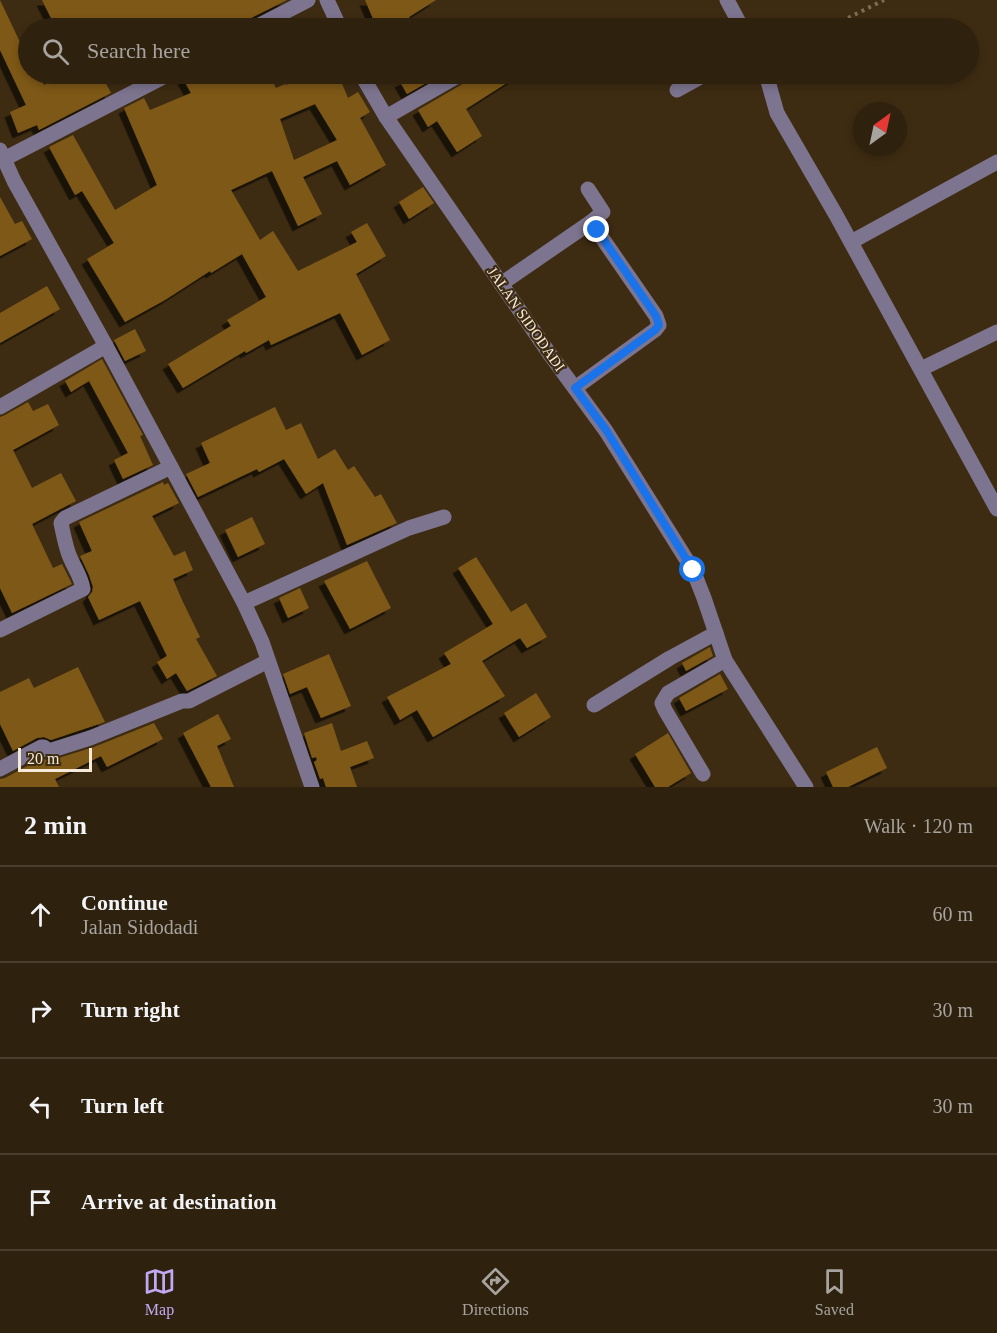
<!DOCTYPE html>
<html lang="en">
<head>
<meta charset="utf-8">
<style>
  :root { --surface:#2e210e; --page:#3a2e1c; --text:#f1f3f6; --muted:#a7a39e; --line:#493e2e; --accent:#c1a8f3 }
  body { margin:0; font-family:"Times New Roman",serif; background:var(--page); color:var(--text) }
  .compass { position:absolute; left:853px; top:102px; width:54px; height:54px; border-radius:50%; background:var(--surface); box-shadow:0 3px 9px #0003; rotate:33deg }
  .scale { position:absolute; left:18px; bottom:15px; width:74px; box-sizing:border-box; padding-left:6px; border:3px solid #f5eada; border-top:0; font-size:16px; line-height:21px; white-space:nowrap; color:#f5eada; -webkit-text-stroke:4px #3e2c12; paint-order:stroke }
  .stop { position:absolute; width:18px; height:18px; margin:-14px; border:4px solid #1a73e8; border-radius:50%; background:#fff }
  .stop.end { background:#1a73e8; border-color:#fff; box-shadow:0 2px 6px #0008 }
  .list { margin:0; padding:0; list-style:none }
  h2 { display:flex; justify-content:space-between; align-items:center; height:78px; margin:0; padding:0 24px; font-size:26px }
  h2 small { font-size:20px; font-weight:400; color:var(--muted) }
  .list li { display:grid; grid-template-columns:39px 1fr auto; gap:18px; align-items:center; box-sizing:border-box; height:96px; padding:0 24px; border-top:2px solid var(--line) }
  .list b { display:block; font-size:22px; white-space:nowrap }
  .list p { margin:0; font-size:20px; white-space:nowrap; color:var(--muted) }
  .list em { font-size:20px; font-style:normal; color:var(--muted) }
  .icon { flex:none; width:33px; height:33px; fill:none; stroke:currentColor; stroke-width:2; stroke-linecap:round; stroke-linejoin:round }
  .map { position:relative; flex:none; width:997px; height:787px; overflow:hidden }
  .search { position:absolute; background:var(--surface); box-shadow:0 3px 9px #0003; left:18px; right:18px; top:18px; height:66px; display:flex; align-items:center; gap:15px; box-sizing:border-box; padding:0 21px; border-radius:33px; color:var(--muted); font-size:22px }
  .sheet { height:462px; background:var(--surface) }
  nav { display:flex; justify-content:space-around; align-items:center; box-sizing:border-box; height:84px; border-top:2px solid var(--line); background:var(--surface); font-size:16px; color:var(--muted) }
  nav a { display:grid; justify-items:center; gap:3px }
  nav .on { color:var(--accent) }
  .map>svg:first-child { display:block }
  .building { fill:#7e5919; fill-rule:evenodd; filter:url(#shadow) }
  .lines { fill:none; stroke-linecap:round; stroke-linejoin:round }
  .path { stroke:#7d6d57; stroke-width:4; stroke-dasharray:3 4.5; stroke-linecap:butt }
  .minor { stroke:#7d758f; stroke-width:15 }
  .route { stroke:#1a73e8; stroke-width:8 }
  .labels { text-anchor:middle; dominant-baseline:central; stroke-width:4.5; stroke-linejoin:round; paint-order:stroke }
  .street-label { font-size:15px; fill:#f5eada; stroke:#3e2c12 }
</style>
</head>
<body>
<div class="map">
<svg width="997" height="787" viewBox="0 0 997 787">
  <defs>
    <filter id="shadow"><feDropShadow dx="-5.5" dy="5.5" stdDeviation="0" flood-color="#0009"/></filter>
  </defs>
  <rect width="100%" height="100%" fill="#3e2c12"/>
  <!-- building -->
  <g class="building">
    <polygon points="0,0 28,59 28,74 38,74 44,85 68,74 101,74 111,93 39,130 37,125 18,133 10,112 26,105 0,50"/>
    <polygon points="42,0 287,0 231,28 56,28"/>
    <polygon points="365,0 436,0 409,17 414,28 377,28"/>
    <path d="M194,74H269L276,88L285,84L286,85L312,74H338L348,98L358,92L370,112L360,118L386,165L350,185L337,161L303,177L322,214L298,226L272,171L231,190L260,240L273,231L298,271L357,242L351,232L367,223L386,256L356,274L390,340L362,355L340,313L271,345L269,340L246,353L245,351L183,388L168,364L231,326L227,320L266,297L242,254L211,273L210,271L165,300L125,322L87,259L114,243L82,191L75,195L49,147L73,135L115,210L157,185L124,108L144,98L150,110L191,93L183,79ZM315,104L337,140L294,160L280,119Z"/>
    <polygon points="418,74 442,74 407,94 400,82"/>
    <polygon points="471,74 521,74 466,109 482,136 457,152 437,121 428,127 418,110 466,82 470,78"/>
    <polygon points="423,187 434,203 409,219 399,202"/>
    <polygon points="0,197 15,224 22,221 32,239 0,256"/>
    <polygon points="47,286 60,309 0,343 0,313"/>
    <polygon points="135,329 146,351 125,361 114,340"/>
    <polygon points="102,359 143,435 140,436 153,465 123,479 114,460 128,453 89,381 71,392 65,381"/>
    <polygon points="28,402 33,411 48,404 59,425 13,450 32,488 61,473 76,501 32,524 53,568 62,564 72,584 12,613 0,588 0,417 5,415"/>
    <polygon points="275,407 286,430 301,423 318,459 335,449 348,470 354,466 375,497 381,494 397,523 347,545 323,483 306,494 284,459 259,472 257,469 198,497 186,474 210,463 201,443"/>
    <polygon points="163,482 164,485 168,483 179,503 152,516 174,556 185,551 193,570 173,579 182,600 200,637 196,639 217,676 187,691 176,673 167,679 157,662 167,656 140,601 99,620 88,597 92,592 93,587 89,575 80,556 92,551 79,522"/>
    <polygon points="252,517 265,544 238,557 225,530"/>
    <polygon points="476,557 511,612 526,603 547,637 527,648 520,638 482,661 505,696 433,737 417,710 400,720 387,697 451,664 444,653 493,624 458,568"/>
    <polygon points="367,561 391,608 350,629 324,581"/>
    <polygon points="300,588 309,608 288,618 279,598"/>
    <polygon points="710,647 713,656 686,671 682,663"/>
    <polygon points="329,654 351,706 321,718 307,687 290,694 283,674"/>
    <polygon points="78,667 105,722 51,740 44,737 37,738 13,751 0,724 0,692 29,678 34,688"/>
    <polygon points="720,674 728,689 686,711 679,698"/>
    <polygon points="536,693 551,717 519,737 504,713"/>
    <polygon points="218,714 231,739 217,746 234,787 211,787 183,733"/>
    <polygon points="154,723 163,739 107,767 101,756 55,779 59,787 0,787 0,779 5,778 42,758 47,760 52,760 94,747"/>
    <polygon points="332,723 341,751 367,741 374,758 350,767 357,787 326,787 323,778 320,779 314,762 317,760 316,757 312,758 304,733"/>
    <polygon points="668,733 691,773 668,787 655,787 635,754"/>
    <polygon points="877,747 887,768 848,787 833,787 826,772"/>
  </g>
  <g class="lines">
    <!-- path -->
    <polyline class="path" points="828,28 884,0"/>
    <!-- minor -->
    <g class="minor">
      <polyline points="327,0 340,28"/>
      <polyline points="727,0 742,28"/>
      <polyline points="254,28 308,0"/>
      <polyline points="361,74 386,117 549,353 606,431 693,570 704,598 725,660 806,787"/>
      <polyline points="766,74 777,113 836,215 997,509"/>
      <polyline points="677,90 706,74"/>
      <polyline points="386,117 461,74"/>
      <polyline points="0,150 14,181 106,346 244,603 262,642 312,787"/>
      <polyline points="4,159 169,74"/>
      <polyline points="588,189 603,212 591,222"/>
      <polyline points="851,242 997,162"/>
      <polyline points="501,284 591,222 656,316 659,325 655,330 575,388"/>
      <polyline points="921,369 997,332"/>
      <polyline points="0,407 106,346"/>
      <polyline points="244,603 409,528 444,517"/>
      <path d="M0,630L83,589C81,575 72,565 68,552C65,543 63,533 61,523L65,518L171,467"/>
      <polyline points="594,705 670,658 716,633"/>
      <polyline points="0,769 41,747 44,747 49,751 90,738 182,701 189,701 268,661"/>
      <polyline points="703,774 665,710 662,703 668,693 725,660"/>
    </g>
  </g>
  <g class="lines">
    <!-- route -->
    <polyline class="route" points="597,230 656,316 659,325 655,330 575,388 606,430 693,570"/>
  </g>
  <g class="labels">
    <!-- street labels -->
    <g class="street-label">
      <text transform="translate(526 319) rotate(55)">JALAN SIDODADI</text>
    </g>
  </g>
</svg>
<svg class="compass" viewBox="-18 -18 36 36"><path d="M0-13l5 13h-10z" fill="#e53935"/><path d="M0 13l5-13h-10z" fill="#a7a39e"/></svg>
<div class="scale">20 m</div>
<div class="stop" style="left:693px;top:570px"></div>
<div class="stop end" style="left:597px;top:230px"></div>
<div class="search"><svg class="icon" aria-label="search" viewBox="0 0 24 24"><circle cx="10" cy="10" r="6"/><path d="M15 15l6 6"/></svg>Search here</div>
</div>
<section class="sheet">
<h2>2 min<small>Walk · 120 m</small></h2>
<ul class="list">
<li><svg class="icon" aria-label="ahead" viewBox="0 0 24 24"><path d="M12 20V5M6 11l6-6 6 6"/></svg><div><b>Continue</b><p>Jalan Sidodadi</p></div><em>60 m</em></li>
<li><svg class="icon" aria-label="right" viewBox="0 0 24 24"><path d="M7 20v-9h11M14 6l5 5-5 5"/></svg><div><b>Turn right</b></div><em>30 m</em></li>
<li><svg class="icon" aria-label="left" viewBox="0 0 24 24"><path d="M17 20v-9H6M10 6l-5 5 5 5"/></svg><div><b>Turn left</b></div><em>30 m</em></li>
<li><svg class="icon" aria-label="arrive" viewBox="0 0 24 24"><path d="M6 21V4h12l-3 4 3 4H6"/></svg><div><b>Arrive at destination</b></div></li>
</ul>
</section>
<nav>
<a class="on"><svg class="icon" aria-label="map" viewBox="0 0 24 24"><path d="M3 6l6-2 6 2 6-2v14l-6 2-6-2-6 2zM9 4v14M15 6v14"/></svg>Map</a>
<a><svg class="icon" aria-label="directions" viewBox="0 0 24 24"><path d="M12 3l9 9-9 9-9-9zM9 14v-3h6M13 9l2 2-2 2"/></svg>Directions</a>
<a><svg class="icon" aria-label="saved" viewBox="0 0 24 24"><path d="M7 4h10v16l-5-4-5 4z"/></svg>Saved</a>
</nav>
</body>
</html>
